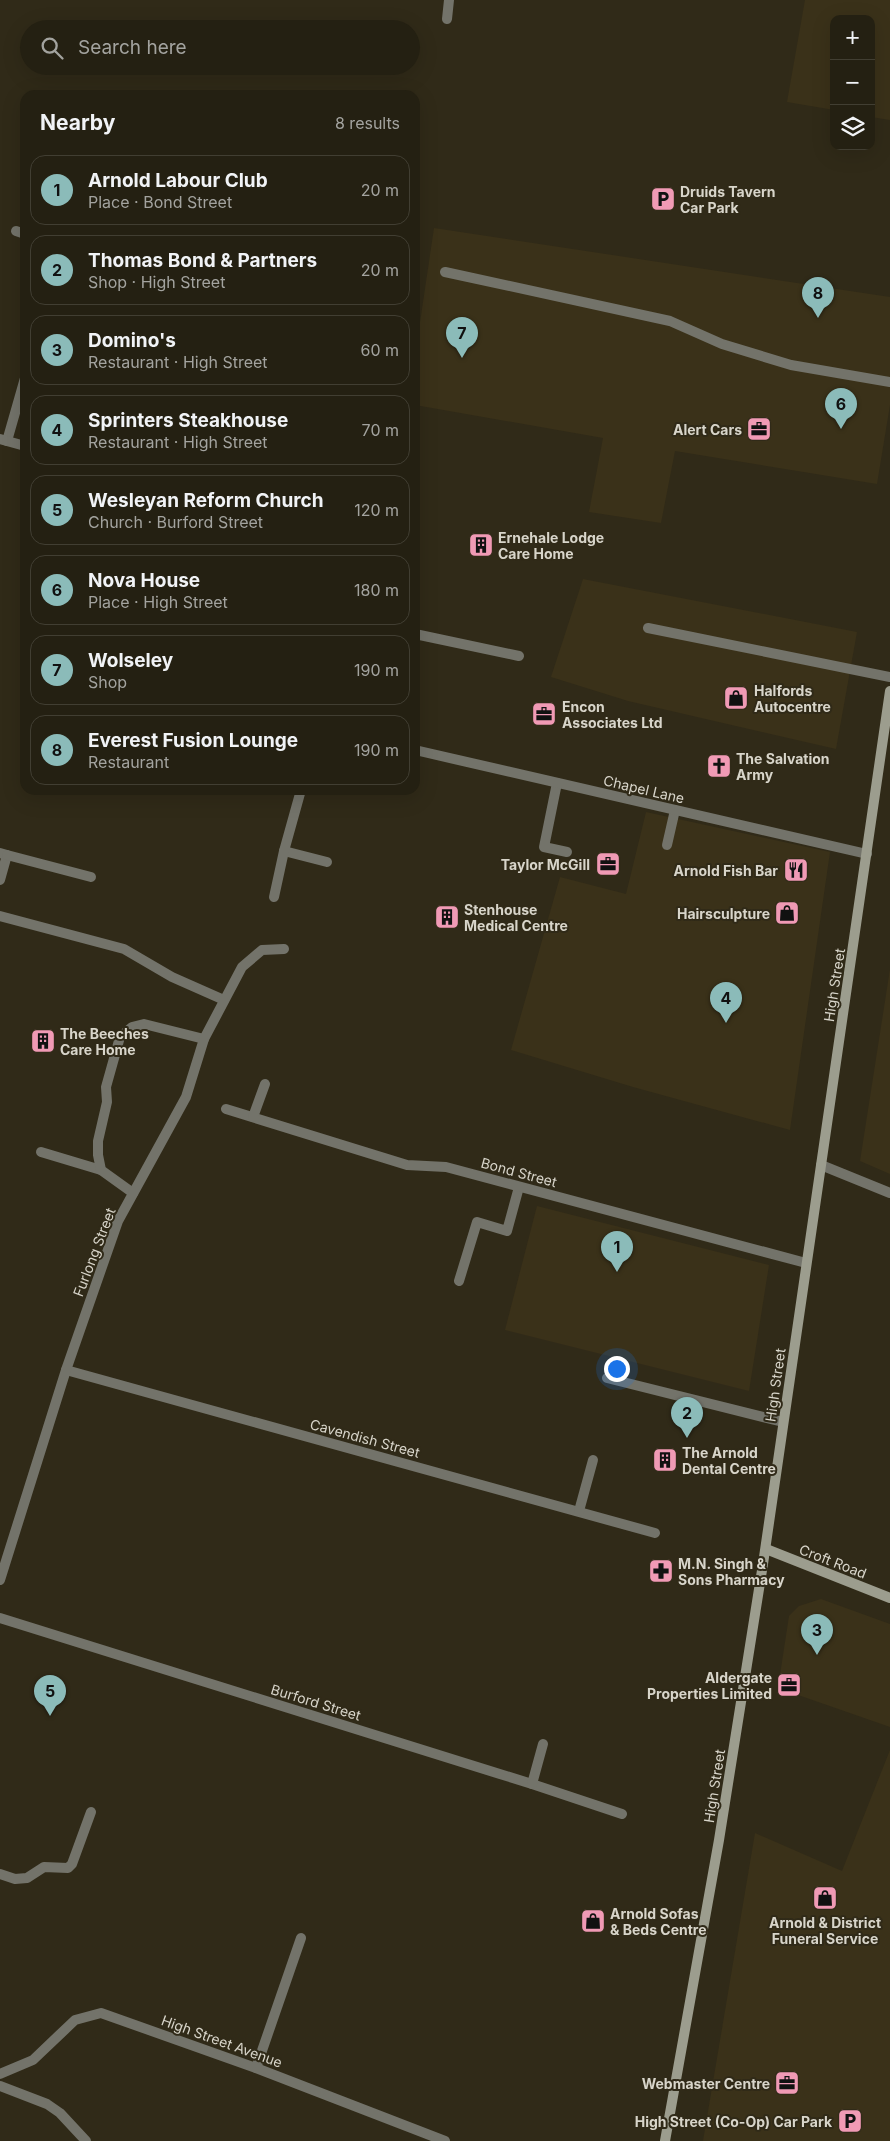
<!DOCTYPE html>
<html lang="en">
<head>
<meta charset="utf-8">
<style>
  :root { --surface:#242012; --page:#302d20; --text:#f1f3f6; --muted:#a3a39f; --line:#413e32; --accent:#8bbbb9 }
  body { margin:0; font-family:Inter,sans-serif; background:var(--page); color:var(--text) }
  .controls { position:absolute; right:15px; top:15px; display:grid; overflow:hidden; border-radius:10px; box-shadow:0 5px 20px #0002 }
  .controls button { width:45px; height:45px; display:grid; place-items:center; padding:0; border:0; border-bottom:1px solid var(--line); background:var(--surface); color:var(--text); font:25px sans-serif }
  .you { position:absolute; left:616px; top:1368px; width:18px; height:18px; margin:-12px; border:4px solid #fff; border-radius:50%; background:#1a73e8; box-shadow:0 0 0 8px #1a73e833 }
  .badge { display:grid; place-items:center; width:32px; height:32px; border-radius:50%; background:var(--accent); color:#111; font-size:16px; font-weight:700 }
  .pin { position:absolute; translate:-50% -41px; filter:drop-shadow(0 1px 2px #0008) }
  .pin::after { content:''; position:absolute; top:26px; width:18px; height:15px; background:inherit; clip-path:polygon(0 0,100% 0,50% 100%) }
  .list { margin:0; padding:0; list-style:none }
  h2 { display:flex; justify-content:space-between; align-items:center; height:65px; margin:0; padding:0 20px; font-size:21px }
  h2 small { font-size:16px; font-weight:400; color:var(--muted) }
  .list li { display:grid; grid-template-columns:32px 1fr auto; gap:15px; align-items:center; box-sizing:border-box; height:70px; margin:0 10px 10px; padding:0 10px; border:1px solid var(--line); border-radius:15px }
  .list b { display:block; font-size:19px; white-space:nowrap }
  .list p { margin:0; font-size:16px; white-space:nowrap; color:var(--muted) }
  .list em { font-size:16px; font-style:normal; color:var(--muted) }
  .icon { flex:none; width:28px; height:28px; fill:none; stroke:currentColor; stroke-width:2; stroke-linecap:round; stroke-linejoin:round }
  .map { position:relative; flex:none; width:890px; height:2141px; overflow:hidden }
  .search { position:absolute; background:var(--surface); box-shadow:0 5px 20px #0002; left:20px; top:20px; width:400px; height:55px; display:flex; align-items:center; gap:12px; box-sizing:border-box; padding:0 18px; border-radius:28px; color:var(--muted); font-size:19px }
  .panel { position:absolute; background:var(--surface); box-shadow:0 5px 20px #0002; left:20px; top:90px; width:400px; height:705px; border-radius:15px }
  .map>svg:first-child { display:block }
  .built { fill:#3a3119 }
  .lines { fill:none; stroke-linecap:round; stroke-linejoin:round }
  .lane { stroke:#73736a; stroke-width:10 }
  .street { stroke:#73736a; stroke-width:10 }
  .secondary { stroke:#9c9d8e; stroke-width:10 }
  .labels { text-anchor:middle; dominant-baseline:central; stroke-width:4; stroke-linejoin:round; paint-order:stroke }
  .poi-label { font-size:14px; font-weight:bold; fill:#d8d5ca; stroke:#302a18; text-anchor:start }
  .street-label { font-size:14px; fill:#d8d5ca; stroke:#302a18 }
</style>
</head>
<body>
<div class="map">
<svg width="890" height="2141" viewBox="0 0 890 2141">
  <rect width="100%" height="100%" fill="#302a18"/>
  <!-- built -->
  <g class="built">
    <polygon points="805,0 890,0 890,120 871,117 871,19 834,19 834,110 787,102"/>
    <polygon points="434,228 890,297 890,405 877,484 675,451 661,523 589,512 603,438 415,405 415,356"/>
    <polygon points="583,579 857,632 836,749 628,701 551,677"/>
    <polygon points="646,812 830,852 790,1130 633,1087 511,1050 560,877 626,894"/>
    <polygon points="890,969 890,1174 860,1161"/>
    <polygon points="537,1206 769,1265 749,1391 505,1330"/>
    <polygon points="821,1599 890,1624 890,1727 778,1688 789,1616 799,1606"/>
    <polygon points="890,1750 890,2141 703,2141 755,1833 842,1871"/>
  </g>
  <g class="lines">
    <!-- lane -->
    <g class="lane">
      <polyline points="16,231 25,234"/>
      <polyline points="445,272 670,321 722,344 791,365 890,382"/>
      <polyline points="7,441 25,378"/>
      <polyline points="648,628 890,677"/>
      <polyline points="415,634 519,656"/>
      <polyline points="557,783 544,847 567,852"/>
      <polyline points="667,845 675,810"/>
      <polyline points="0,853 7,855 0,880"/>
      <polyline points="7,855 91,877"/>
      <polyline points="0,916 124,949 172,977 224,1000"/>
      <polyline points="41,1152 101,1170"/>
      <polyline points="133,1193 101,1170 98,1155 98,1141 107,1102 106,1087 120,1037 132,1027 144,1024 204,1039"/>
      <polyline points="459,1281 477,1222 507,1231 519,1187"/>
      <polyline points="607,1378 783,1422"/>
      <polyline points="0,1874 15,1879 27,1878 44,1867 68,1868 72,1864 91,1812"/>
      <polyline points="256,2068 301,1938"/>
      <polyline points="0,2086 47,2104 60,2113 86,2141"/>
    </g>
    <!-- street -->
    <g class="street">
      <polyline points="447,19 449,0"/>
      <polyline points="0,439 25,446"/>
      <polyline points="415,750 867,854"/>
      <polyline points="284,851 327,862"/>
      <polyline points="274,897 284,851 301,790"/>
      <polyline points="226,1109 407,1165 446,1167 806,1263"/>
      <polyline points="253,1117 265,1084"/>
      <polyline points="821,1165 890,1193"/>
      <polyline points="66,1370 655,1533"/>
      <polyline points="579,1511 593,1460"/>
      <polyline points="0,1580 66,1370 118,1221 186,1097 204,1039 242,967 262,950 284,949"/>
      <polyline points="0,1618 532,1784 622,1814"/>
      <polyline points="532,1784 543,1744"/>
      <polyline points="0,2074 33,2060 75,2020 101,2013 256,2068 445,2141"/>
    </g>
    <!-- secondary -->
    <g class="secondary">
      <polyline points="766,1549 890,1598"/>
      <polyline points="665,2141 719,1840 763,1564 890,691"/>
    </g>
  </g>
  <!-- icons -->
  <defs>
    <symbol id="parking-square" viewBox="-11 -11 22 22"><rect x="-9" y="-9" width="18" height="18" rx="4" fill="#f09ab5" stroke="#302a18"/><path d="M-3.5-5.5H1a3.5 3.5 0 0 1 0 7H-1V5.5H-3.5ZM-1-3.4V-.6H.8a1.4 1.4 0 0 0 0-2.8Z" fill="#111"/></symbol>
    <symbol id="office-square" viewBox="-11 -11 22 22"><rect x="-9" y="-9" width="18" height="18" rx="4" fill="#f09ab5" stroke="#302a18"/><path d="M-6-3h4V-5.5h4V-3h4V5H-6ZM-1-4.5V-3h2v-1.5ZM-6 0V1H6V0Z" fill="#111"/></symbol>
    <symbol id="building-square" viewBox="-11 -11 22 22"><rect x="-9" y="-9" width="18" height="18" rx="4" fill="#f09ab5" stroke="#302a18"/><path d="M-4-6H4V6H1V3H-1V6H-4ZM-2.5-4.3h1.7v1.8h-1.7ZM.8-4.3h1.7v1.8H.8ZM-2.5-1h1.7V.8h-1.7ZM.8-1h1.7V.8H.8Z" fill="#111"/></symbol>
    <symbol id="shop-square" viewBox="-11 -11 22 22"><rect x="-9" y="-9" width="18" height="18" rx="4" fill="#f09ab5" stroke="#302a18"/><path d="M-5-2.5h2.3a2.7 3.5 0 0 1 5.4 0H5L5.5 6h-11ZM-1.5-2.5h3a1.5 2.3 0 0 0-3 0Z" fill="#111"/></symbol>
    <symbol id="church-square" viewBox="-11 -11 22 22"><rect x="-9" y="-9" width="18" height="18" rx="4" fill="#f09ab5" stroke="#302a18"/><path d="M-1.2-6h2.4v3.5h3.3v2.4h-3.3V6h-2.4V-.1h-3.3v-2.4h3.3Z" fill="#111"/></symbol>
    <symbol id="restaurant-square" viewBox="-11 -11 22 22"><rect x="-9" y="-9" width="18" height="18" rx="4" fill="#f09ab5" stroke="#302a18"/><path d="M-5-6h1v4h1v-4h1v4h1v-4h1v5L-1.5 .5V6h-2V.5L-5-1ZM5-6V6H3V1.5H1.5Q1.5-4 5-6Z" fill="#111"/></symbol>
    <symbol id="pharmacy-square" viewBox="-11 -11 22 22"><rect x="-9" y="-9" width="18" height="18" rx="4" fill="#f09ab5" stroke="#302a18"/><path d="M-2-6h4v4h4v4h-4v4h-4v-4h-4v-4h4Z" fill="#111"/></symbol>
  </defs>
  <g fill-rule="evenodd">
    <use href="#parking-square" x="649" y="185" width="28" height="28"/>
    <use href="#office-square" x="745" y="415" width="28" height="28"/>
    <use href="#building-square" x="467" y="531" width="28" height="28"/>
    <use href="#shop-square" x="722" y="684" width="28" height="28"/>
    <use href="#office-square" x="530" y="700" width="28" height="28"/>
    <use href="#church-square" x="705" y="752" width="28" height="28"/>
    <use href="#office-square" x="594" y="850" width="28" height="28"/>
    <use href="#restaurant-square" x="782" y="856" width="28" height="28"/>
    <use href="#shop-square" x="773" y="899" width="28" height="28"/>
    <use href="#building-square" x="433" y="903" width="28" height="28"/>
    <use href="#building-square" x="29" y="1027" width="28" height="28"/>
    <use href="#building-square" x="651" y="1446" width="28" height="28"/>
    <use href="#pharmacy-square" x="647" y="1557" width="28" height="28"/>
    <use href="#office-square" x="775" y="1671" width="28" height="28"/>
    <use href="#shop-square" x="811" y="1884" width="28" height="28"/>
    <use href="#shop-square" x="579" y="1907" width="28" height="28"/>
    <use href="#office-square" x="773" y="2069" width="28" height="28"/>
    <use href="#parking-square" x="836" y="2107" width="28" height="28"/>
  </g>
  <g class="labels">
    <!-- poi labels -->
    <g class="poi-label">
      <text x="680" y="191">Druids Tavern<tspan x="680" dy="16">Car Park</tspan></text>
      <text x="742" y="429" text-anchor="end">Alert Cars</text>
      <text x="498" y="537">Ernehale Lodge<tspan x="498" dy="16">Care Home</tspan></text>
      <text x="754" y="690">Halfords<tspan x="754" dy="16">Autocentre</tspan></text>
      <text x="562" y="706">Encon<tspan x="562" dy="16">Associates Ltd</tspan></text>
      <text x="736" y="758">The Salvation<tspan x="736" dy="16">Army</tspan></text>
      <text x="590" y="864" text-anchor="end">Taylor McGill</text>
      <text x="778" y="870" text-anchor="end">Arnold Fish Bar</text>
      <text x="464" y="909">Stenhouse<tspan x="464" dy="16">Medical Centre</tspan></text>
      <text x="770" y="913" text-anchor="end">Hairsculpture</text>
      <text x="60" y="1033">The Beeches<tspan x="60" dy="16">Care Home</tspan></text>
      <text x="682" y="1452">The Arnold<tspan x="682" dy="16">Dental Centre</tspan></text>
      <text x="678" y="1563">M.N. Singh &amp;<tspan x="678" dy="16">Sons Pharmacy</tspan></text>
      <text x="772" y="1677" text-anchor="end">Aldergate<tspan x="772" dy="16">Properties Limited</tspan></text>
      <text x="610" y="1913">Arnold Sofas<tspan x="610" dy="16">&amp; Beds Centre</tspan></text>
      <text x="825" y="1922" text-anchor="middle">Arnold &amp; District<tspan x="825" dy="16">Funeral Service</tspan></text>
      <text x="770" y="2083" text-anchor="end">Webmaster Centre</text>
      <text x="832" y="2121" text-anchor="end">High Street (Co-Op) Car Park</text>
    </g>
    <!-- street labels -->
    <g class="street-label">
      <text transform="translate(644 789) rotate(13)">Chapel Lane</text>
      <text transform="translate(834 985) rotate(-81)">High Street</text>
      <text transform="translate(519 1172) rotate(15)">Bond Street</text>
      <text transform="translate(94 1252) rotate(-69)">Furlong Street</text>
      <text transform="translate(775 1385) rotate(-82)">High Street</text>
      <text transform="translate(365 1438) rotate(15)">Cavendish Street</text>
      <text transform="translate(833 1561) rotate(21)">Croft Road</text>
      <text transform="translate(316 1702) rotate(17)">Burford Street</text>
      <text transform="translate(714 1786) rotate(-81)">High Street</text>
      <text transform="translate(222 2041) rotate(20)">High Street Avenue</text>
    </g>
  </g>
</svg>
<div class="controls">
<button>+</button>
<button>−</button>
<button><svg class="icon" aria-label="layers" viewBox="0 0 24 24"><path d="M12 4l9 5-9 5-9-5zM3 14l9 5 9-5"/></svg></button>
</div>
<div class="you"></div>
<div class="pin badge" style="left:617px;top:1272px">1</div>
<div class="pin badge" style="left:687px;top:1438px">2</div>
<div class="pin badge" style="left:817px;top:1655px">3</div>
<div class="pin badge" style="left:726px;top:1023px">4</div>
<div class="pin badge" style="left:50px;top:1716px">5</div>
<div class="pin badge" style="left:841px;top:429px">6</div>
<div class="pin badge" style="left:462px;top:358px">7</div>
<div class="pin badge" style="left:818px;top:318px">8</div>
<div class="search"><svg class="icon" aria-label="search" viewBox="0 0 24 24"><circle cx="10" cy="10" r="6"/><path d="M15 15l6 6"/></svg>Search here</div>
<section class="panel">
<h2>Nearby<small>8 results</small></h2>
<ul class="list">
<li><span class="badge">1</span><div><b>Arnold Labour Club</b><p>Place · Bond Street</p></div><em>20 m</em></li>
<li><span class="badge">2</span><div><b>Thomas Bond &amp; Partners</b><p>Shop · High Street</p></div><em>20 m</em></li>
<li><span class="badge">3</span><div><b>Domino's</b><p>Restaurant · High Street</p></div><em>60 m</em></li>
<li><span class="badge">4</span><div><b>Sprinters Steakhouse</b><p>Restaurant · High Street</p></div><em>70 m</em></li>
<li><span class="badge">5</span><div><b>Wesleyan Reform Church</b><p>Church · Burford Street</p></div><em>120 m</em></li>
<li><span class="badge">6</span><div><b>Nova House</b><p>Place · High Street</p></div><em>180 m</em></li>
<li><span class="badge">7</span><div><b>Wolseley</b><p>Shop</p></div><em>190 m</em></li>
<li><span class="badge">8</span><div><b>Everest Fusion Lounge</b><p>Restaurant</p></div><em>190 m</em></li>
</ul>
</section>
</div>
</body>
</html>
